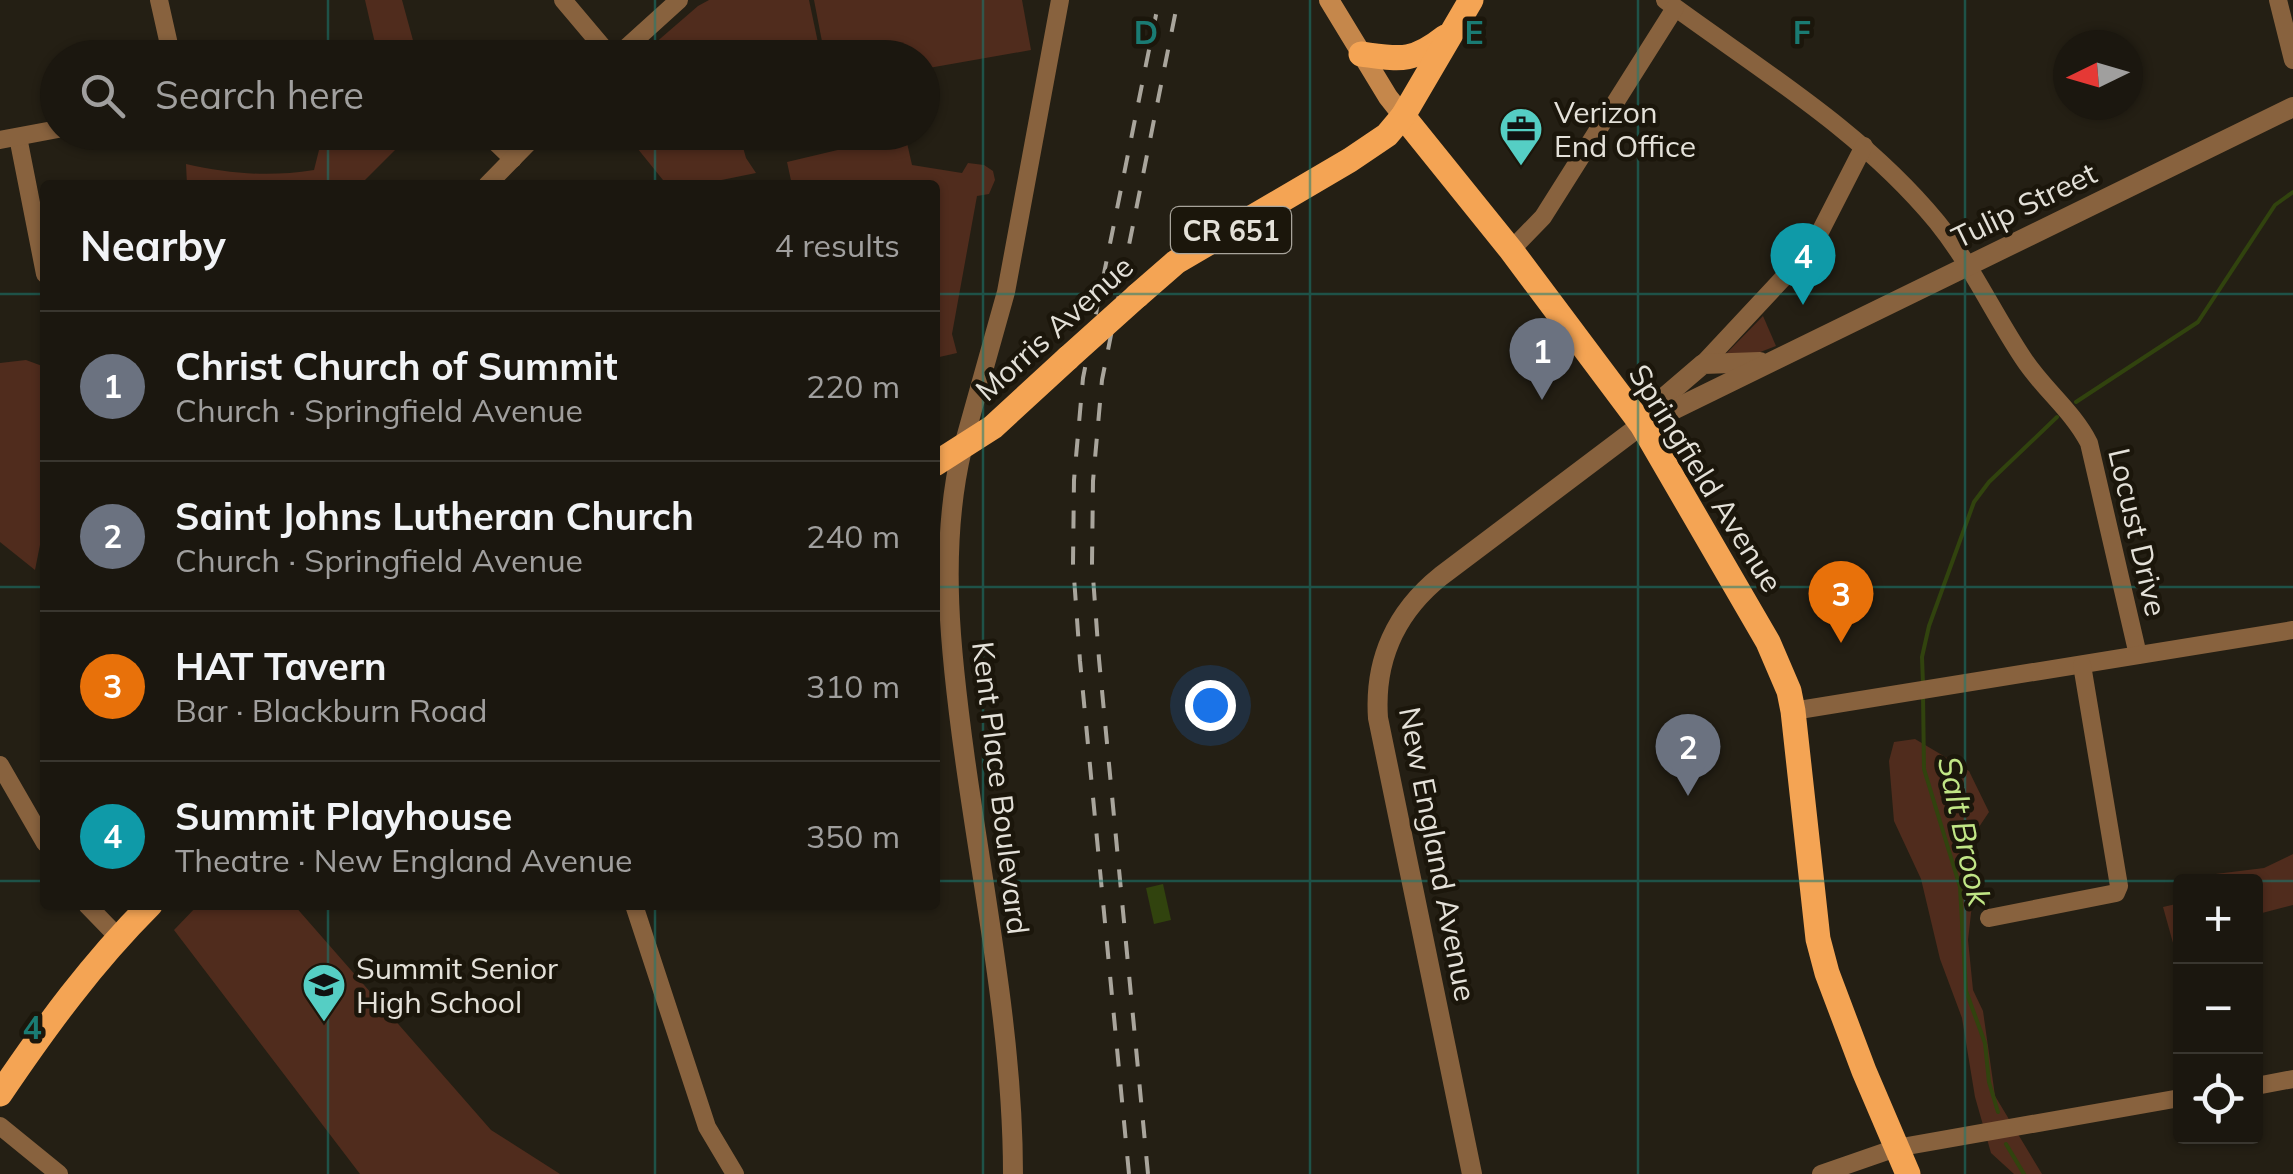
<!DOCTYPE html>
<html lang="en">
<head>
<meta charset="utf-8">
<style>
  :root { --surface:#1b170f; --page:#242018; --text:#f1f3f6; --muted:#a09f9e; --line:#39362f; --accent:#55cec4 }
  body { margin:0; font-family:Mulish,sans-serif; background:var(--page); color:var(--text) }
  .controls { position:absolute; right:30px; bottom:30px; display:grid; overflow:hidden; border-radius:10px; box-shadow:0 2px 8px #0004 }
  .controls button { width:90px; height:90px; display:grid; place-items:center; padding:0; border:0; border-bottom:2px solid var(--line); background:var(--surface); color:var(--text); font:50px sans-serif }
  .compass { position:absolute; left:2053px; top:30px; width:90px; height:90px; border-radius:50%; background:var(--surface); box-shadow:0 2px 8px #0004; rotate:265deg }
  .you { position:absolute; left:1210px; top:705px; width:35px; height:35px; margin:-25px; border:8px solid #fff; border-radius:50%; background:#1a73e8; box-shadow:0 0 0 15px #1a73e833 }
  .badge { display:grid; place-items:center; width:65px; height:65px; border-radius:50%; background:var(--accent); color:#fff; font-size:32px; font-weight:700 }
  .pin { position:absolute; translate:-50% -82px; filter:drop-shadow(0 2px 5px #0008) }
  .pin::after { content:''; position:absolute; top:52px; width:35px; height:30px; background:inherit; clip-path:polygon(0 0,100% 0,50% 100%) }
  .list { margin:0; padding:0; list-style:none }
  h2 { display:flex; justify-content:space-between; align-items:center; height:130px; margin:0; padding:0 40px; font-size:42px }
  h2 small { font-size:32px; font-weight:400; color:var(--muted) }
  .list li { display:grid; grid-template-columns:65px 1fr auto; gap:30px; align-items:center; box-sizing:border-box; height:150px; padding:0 40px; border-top:2px solid var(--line) }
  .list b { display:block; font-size:38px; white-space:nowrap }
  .list p { margin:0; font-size:32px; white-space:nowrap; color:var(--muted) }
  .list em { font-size:32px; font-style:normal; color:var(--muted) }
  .icon { flex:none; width:55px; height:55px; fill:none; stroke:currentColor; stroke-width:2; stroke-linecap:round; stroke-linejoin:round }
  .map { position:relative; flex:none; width:2293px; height:1174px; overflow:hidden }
  .search { position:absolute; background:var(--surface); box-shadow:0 2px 8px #0004; left:40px; top:40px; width:900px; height:110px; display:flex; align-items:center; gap:25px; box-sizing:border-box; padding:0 35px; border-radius:55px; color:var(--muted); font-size:38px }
  .panel { position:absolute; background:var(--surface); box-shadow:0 2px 8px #0004; left:40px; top:180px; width:900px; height:730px; border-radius:10px }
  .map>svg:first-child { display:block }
  .green { fill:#502c1d }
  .water { fill:#31430e }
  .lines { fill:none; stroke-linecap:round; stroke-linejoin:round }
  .stream { stroke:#31430e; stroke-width:4 }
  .minor { stroke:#88623e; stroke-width:18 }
  .tertiary { stroke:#88623e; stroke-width:20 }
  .secondary { stroke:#c5874b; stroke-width:20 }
  .primary { stroke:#f4a454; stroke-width:25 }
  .rail { stroke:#a9a59c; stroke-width:4; stroke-dasharray:18 18; stroke-linecap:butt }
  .primary-bridge { stroke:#f4a454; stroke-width:25 }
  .grid { fill:none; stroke:#1a7b73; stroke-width:2.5; stroke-opacity:0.55 }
  .labels { text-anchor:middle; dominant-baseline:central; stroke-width:9; stroke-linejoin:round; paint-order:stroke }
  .shield { fill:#1b160b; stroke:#a8a49b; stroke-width:2.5 }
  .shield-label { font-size:28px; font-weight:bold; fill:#e4e1d9 }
  .poi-label { font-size:30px; fill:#e4e1d9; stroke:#1b160b; text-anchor:start }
  .street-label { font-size:30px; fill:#e4e1d9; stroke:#1b160b }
  .water-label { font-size:32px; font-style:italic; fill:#c1e686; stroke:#1b160b }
  .grid-label { font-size:32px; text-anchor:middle; font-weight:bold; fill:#1a7b73; stroke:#1b160b; stroke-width:9; stroke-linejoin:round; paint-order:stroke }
</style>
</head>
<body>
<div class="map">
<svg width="2293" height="1174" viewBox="0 0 2293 1174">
  <rect width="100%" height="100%" fill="#241f14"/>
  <!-- green -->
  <g class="green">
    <polygon points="365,0 402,0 417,55 377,52"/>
    <polygon points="709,0 809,0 821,57 639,57 698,6"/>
    <polygon points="814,0 1022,0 1031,50 923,69 922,58 825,57"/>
    <path d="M400,132L405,140L360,185H187L186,164C230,174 269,177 314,170L322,138L349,133Z"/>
    <polygon points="625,133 739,133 746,158 756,173 697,185 667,185"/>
    <polygon points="905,134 912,165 962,173 968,163 984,165 993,171 995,180 989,194 977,196 952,334 957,353 935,358 935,185 792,185 787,162"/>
    <polygon points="1763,316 1776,346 1755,354 1720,360"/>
    <polygon points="26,360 45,367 45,520 35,570 0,542 0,363"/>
    <polygon points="1915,739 1969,771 1989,812 1975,833 1975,878 1968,940 1973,990 1983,1011 1995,1096 2042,1174 2014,1174 1991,1153 1975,1097 1962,1018 1940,959 1921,879 1894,821 1889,761 1894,742"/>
    <polygon points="2293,854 2293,905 2262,913 2259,981 2256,983 2256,882 2180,882 2180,968 2163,907 2176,904 2175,879 2264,868"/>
    <polygon points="198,905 294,905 491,1130 560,1174 360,1174 174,930"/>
  </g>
  <!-- water -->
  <polygon class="water" points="1163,884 1171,920 1154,924 1146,888"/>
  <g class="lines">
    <!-- stream -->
    <g class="stream">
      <polyline points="2076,402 2198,322 2275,205 2293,192"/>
      <polyline points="1923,684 1922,657 1929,626 1974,502 1989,482 2057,417"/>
      <polyline points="1923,694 1924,769 1960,887 1966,991 1985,1043 1989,1082 1998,1112"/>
      <polyline points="2006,1144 2024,1174"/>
    </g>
    <!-- minor -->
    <g class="minor">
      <polyline points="159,0 172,58"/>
      <polyline points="563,0 612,58"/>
      <path d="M1665,0C1760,70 1861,130 1937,222C1971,264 1993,313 2023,358C2043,389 2072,410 2089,443L2138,655"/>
      <polyline points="2278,0 2293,60"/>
      <polyline points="615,58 679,0"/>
      <polyline points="485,132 513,159"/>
      <polyline points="18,137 45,274"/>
      <polyline points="0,140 58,129"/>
      <polyline points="487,185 539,132"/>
      <polyline points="1511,250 1543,217 1675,8"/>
      <polyline points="1703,364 1800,260 1820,232 1864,146"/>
      <polyline points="962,449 1006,292 1060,0"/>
      <polyline points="1793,711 2293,630"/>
      <polyline points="0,765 45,843"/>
      <polyline points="87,905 118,937"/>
      <polyline points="634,905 707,1127 735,1174"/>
      <polyline points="1989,918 2116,893 2119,886 2082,665"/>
      <polyline points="2256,1086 2293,1079"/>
      <polyline points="0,1126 59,1174"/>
      <polyline points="1821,1174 1896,1148 2180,1098"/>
    </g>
    <!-- tertiary -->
    <g class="tertiary">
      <polyline points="1661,410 1661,400 1703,364 1760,362"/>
      <path d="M962,449C938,550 951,658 965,759C984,896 1013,1036 1013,1174"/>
      <path d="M1472,1174L1378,718C1374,660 1396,612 1441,576L1661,410L1675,409L2293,107"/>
    </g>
    <!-- secondary -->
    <polyline class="secondary" points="1329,0 1388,97 1403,116"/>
    <!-- primary -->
    <g class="primary">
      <path d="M1361,54C1400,59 1412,63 1445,37"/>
      <polyline points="1403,116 1511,250 1642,425 1768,642 1789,691 1793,711 1818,939 1827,973 1864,1071 1908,1174"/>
      <polyline points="1137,296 1176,262 1350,160 1387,135 1403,116 1471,0"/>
      <polyline points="935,464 993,427 1068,358"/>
      <path d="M0,1094C46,1026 92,963 150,905"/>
    </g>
    <!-- rail -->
    <g class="rail">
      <polyline points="1129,1174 1080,661 1073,563 1074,480 1083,378 1159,0"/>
      <polyline points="1148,1174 1099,659 1092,563 1093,481 1102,380 1178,0"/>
    </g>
    <!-- primary-bridge -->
    <polyline class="primary-bridge" points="1068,358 1137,296"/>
  </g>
  <!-- grid -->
  <path class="grid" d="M328,0V58M655,0V58M983,0V1174M1310,0V1174M1638,0V1174M1965,0V1174M328,132V185M655,132V185M0,294H45M935,294H2293M0,587H45M935,587H2293M0,881H45M935,881H2293M328,905V1174M655,905V1174"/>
  <!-- icons -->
  <defs>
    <symbol id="office-pin" viewBox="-11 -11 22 30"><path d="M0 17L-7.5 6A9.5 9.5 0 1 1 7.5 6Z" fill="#55cec4" stroke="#1b160b"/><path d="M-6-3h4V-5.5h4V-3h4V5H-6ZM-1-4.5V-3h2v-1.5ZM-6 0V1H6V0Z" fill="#111"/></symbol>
    <symbol id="school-pin" viewBox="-11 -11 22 30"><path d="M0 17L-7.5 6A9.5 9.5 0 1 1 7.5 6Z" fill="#55cec4" stroke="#1b160b"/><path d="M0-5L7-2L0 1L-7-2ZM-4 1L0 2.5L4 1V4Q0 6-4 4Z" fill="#111"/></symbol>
  </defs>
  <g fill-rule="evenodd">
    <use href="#office-pin" x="1496" y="104" width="50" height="68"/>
    <use href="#school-pin" x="299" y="960" width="50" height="68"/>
  </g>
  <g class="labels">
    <!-- shield labels -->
    <rect class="shield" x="1171" y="207" width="120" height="46" rx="8"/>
    <g class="shield-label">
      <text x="1231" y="230">CR 651</text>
    </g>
    <!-- poi labels -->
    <g class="poi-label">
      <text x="1554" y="112">Verizon<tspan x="1554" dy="34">End Office</tspan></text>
      <text x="356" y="968">Summit Senior<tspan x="356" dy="34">High School</tspan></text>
    </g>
    <!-- street labels -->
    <g class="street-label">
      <text transform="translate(2024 205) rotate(-26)">Tulip Street</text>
      <text transform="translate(1054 328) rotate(-42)">Morris Avenue</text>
      <text transform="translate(1706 478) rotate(58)">Springfield Avenue</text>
      <text transform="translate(2138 532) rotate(77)">Locust Drive</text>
      <text transform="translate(1001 788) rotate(83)">Kent Place Boulevard</text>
      <text transform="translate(1438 854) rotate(79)">New England Avenue</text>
    </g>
    <!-- water labels -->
    <g class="water-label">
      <text transform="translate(1965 831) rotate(78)">Salt Brook</text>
    </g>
  </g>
  <g class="grid-label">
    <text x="1146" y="44">D</text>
    <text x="1474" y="44">E</text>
    <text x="1802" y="44">F</text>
    <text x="32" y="1039">4</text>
  </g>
</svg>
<div class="controls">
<button>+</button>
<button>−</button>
<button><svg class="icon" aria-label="locate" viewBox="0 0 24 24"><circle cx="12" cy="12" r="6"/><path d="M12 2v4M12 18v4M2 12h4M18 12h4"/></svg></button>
</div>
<svg class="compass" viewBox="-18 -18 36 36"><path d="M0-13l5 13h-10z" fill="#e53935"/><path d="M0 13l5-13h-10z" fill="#a09f9e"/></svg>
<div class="you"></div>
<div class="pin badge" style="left:1542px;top:400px;background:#6b7280">1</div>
<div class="pin badge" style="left:1688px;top:796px;background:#6b7280">2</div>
<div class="pin badge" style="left:1841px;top:643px;background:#e8710a">3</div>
<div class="pin badge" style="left:1803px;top:305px;background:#0f9aa8">4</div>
<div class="search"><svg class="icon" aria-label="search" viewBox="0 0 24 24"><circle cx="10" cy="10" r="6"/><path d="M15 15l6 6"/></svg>Search here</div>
<section class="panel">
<h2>Nearby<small>4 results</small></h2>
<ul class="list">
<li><span class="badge" style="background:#6b7280">1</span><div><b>Christ Church of Summit</b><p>Church · Springfield Avenue</p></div><em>220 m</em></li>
<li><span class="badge" style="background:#6b7280">2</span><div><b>Saint Johns Lutheran Church</b><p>Church · Springfield Avenue</p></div><em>240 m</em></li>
<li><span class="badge" style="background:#e8710a">3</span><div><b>HAT Tavern</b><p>Bar · Blackburn Road</p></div><em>310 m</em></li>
<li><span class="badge" style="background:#0f9aa8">4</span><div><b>Summit Playhouse</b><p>Theatre · New England Avenue</p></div><em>350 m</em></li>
</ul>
</section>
</div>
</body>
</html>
